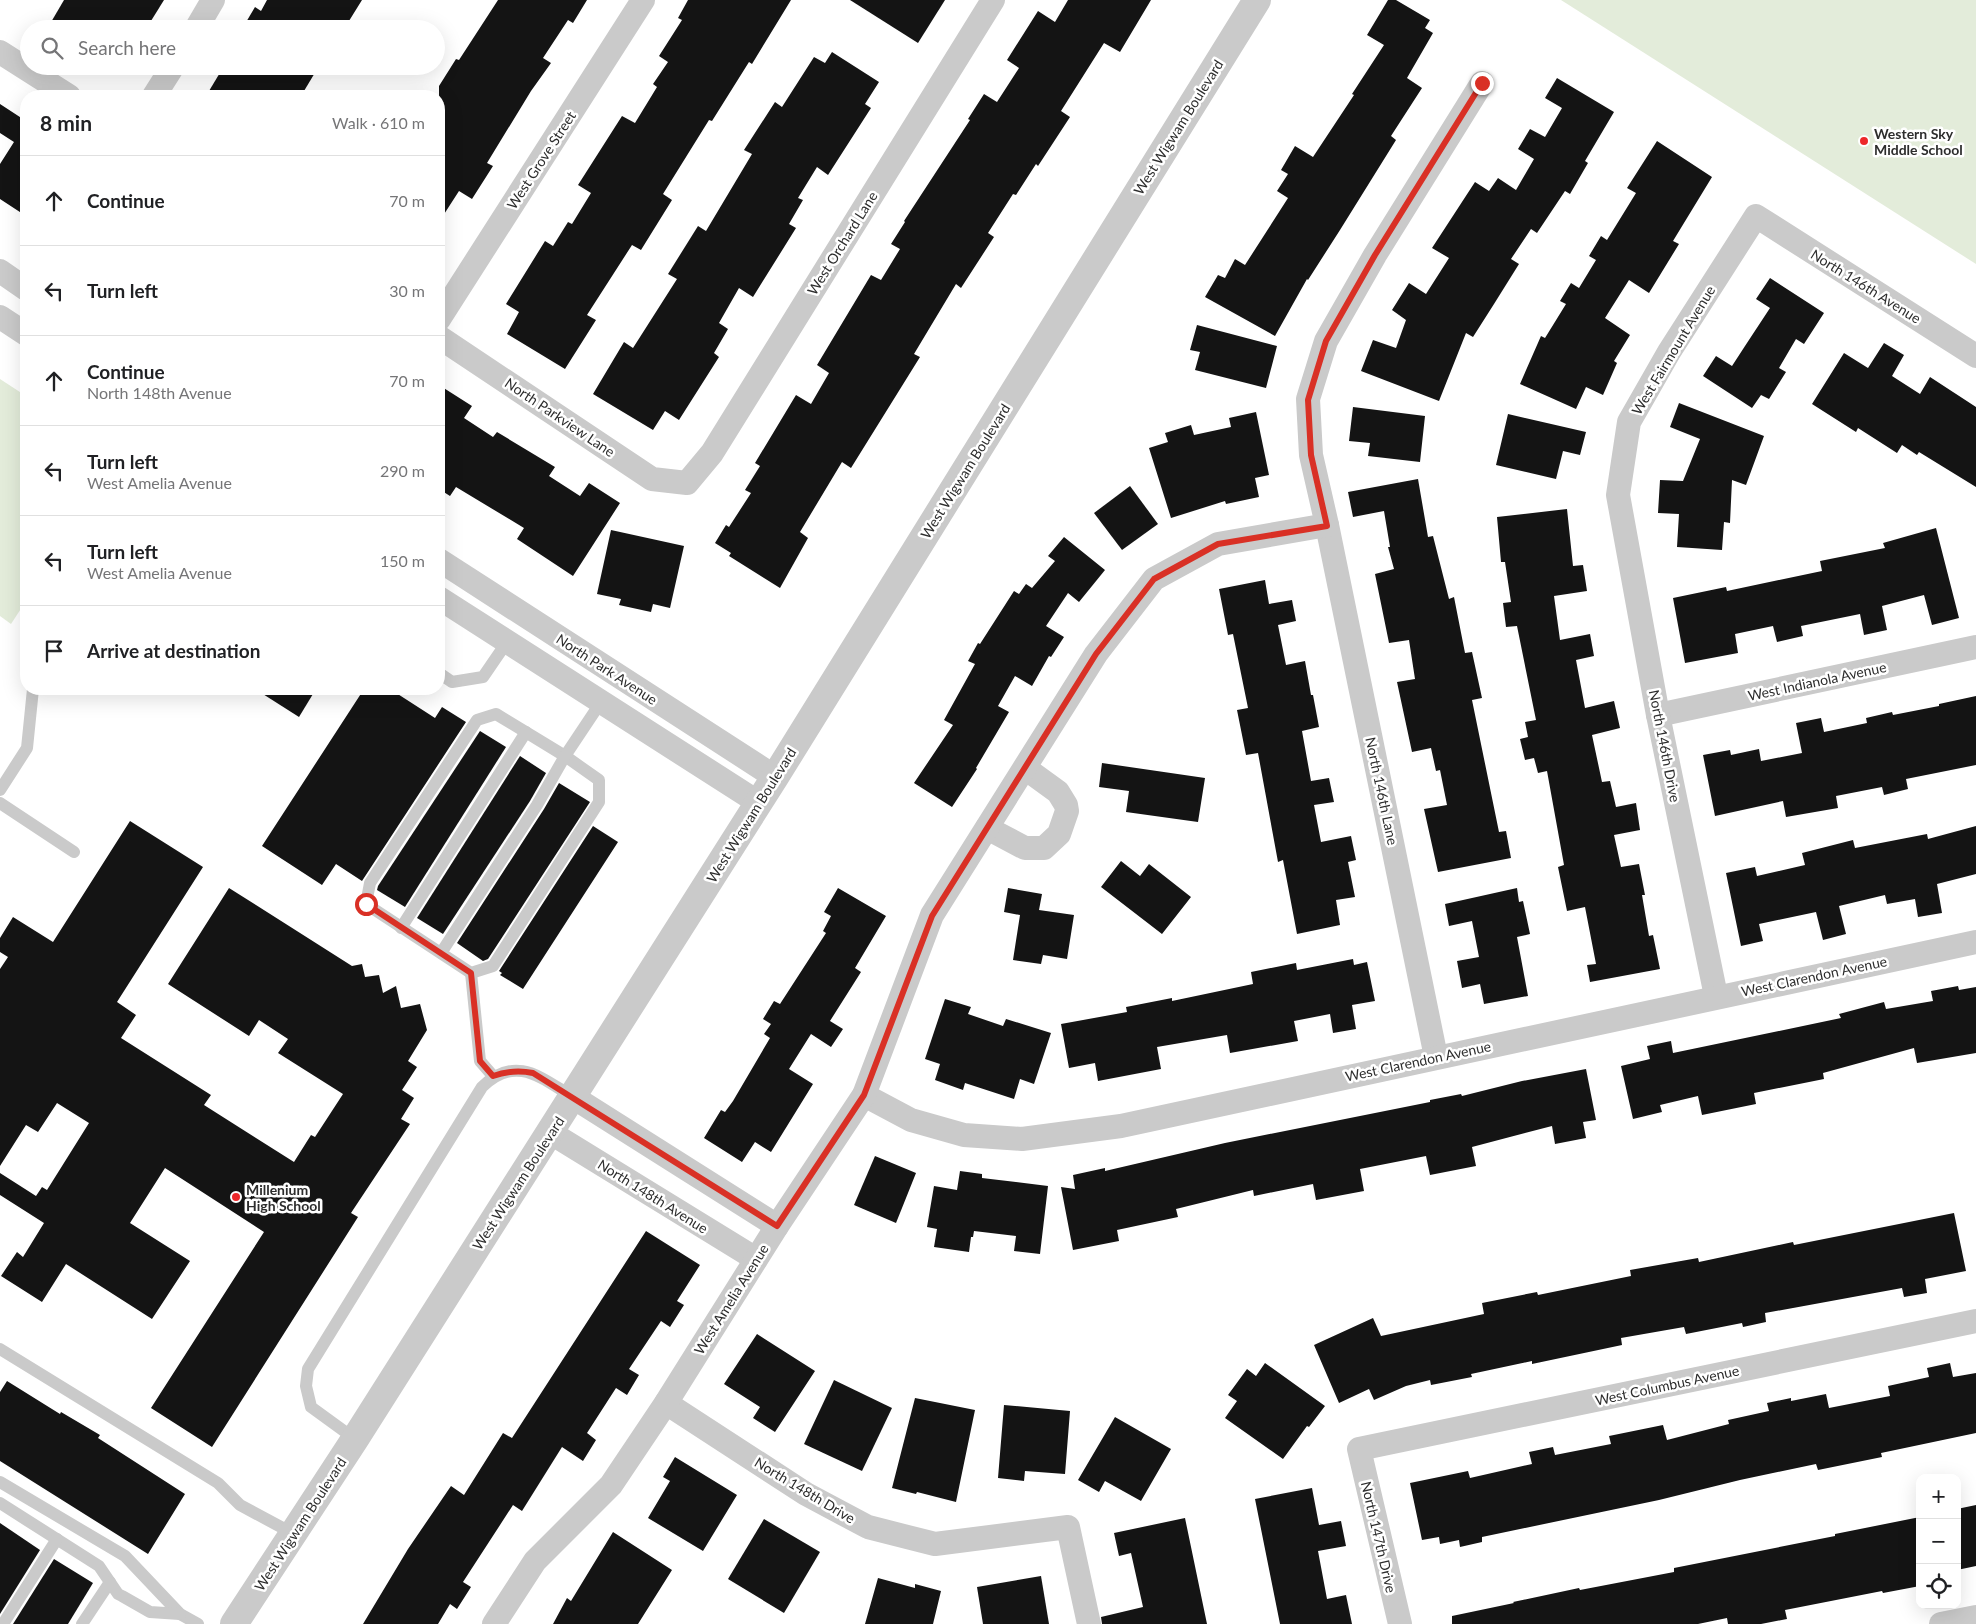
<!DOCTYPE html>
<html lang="en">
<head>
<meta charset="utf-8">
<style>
  :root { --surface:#fff; --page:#f6f6f6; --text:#202124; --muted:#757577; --line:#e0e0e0 }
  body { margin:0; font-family:Lato,sans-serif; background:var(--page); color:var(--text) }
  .controls { position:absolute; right:15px; bottom:15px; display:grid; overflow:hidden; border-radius:10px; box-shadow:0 5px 20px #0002 }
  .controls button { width:45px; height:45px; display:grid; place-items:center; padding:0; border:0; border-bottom:1px solid var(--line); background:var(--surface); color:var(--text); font:25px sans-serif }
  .stop { position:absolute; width:15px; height:15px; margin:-11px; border:4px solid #d93025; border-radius:50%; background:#fff }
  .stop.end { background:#d93025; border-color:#fff; box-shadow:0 1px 5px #0008 }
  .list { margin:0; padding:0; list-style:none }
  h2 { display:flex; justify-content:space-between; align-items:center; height:65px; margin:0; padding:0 20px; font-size:21px }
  h2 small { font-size:16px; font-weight:400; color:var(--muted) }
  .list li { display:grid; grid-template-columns:32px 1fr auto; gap:15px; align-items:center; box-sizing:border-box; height:90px; padding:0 20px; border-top:1px solid var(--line) }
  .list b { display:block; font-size:19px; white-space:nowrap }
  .list p { margin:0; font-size:16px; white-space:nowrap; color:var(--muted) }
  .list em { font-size:16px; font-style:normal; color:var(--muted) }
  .icon { flex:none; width:28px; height:28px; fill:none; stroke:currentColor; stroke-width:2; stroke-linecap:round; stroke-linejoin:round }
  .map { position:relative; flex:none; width:1976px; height:1624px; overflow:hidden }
  .search { position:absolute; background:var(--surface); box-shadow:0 5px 20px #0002; left:20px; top:20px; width:425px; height:55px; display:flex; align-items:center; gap:12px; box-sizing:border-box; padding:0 18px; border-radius:28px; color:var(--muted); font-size:19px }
  .panel { position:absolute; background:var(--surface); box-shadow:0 5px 20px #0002; left:20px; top:90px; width:425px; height:605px; border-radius:20px }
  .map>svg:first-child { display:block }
  .green { fill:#e3ecda }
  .building { fill:#141414 }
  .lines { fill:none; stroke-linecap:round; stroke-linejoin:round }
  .service { stroke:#cacaca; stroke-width:12 }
  .minor { stroke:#cacaca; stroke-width:24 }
  .tertiary { stroke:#cacaca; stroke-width:28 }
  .route { stroke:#d93025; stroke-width:6 }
  .poi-dot { fill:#ed272a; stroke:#fff; stroke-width:2 }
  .labels { text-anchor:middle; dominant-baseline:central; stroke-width:5; stroke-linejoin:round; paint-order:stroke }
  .street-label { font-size:14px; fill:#2d2d2d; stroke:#fff }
  .poi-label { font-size:14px; font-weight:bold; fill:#2d2d2d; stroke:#fff; text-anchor:start }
</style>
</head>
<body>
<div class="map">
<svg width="1976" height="1624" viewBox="0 0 1976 1624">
  <rect width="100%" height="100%" fill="#fff"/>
  <!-- green -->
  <g class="green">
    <polygon points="1561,0 1976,0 1976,264"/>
    <polygon points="0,379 26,396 26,601 11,624 0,616"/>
  </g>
  <!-- building -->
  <g class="building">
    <polygon points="64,0 164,0 146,29 47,29"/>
    <polygon points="267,0 362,0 344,29 242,29 255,7 261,11"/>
    <polygon points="498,0 587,0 573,23 568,20 543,58 551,63 531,91 487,163 493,166 472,199 459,191 439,222 439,86 456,59 459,60"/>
    <polygon points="688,0 791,0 752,64 749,62 712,121 709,120 663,194 672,200 641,250 632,245 587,315 596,320 565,369 507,334 519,312 506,304 545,241 553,246 568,222 572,224 591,193 578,185 622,116 635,123 657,87 653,84 668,62 659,56 682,20 678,18"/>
    <polygon points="850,0 945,0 918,43"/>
    <polygon points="1068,0 1151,0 1120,52 1104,43 1061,111 1070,117 1038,166 1036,164 1016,195 1013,194 988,233 994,237 961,288 956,284 914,354 920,357 851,468 842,462 800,532 808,538 780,588 729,556 731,553 715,543 726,525 729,527 751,493 745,490 760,466 755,463 796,395 811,404 829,373 817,365 871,275 881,280 900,249 891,244 905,222 904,221 970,120 968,119 984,94 997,102 1019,68 1007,60 1038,11 1055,22"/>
    <polygon points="1388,0 1396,0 1430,20 1425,28 1433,33 1407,78 1422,88 1391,136 1396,140 1340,230 1308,280 1307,279 1275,336 1205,297 1218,275 1225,278 1235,259 1245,265 1288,198 1277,191 1288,174 1281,170 1295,146 1313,157 1354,95 1352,94 1384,45 1367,35"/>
    <polygon points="832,52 879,82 865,104 871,108 828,175 817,167 798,198 803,200 789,224 796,228 753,297 739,288 719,323 728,329 714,353 719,357 679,420 665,411 653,430 593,394 624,342 633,348 677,279 668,274 698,226 706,231 752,154 744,150 775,102 782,107 814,57 825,63"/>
    <polygon points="224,66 319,66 301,96 206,96"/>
    <polygon points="1557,78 1614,112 1585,161 1588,163 1570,194 1565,191 1537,233 1531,229 1511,259 1519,264 1494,304 1473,337 1466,333 1439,401 1361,371 1373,340 1396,348 1406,320 1392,310 1409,283 1426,294 1449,258 1432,248 1475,182 1489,191 1498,178 1516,190 1534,159 1518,149 1530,129 1545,137 1562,108 1545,98"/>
    <polygon points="0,104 26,121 26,216 0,199 0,164 14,142 0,133"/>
    <polygon points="1657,141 1712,177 1673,241 1679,244 1649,293 1629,280 1605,318 1630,335 1614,361 1617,363 1603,395 1586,387 1576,409 1520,384 1541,336 1545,338 1566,304 1560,301 1571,283 1579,288 1596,260 1589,256 1601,236 1607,240 1636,193 1627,188"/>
    <polygon points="1770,278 1824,313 1804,344 1796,339 1779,368 1786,372 1769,399 1761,395 1752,408 1703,376 1716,356 1732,366 1745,346 1770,308 1756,299"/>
    <polygon points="1197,325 1277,346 1266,388 1195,370 1200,352 1190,350"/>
    <polygon points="1884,343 1904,355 1892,376 1920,394 1930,377 1976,407 1976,487 1919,452 1917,455 1902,445 1897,453 1858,428 1856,432 1812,404 1844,353 1868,368"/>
    <polygon points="439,385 472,406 464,418 493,437 497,432 555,467 549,476 580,496 589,483 620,503 573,576 517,539 524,528 456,487 450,496 439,489"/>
    <polygon points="1679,403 1764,436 1746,485 1732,480 1730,523 1724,522 1722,550 1677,547 1679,514 1658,513 1660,480 1683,481 1700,439 1670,427"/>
    <polygon points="1353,407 1425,416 1420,462 1368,456 1370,443 1349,441"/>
    <polygon points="1256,412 1269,475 1255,478 1259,497 1226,504 1225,501 1171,518 1149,448 1168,442 1165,433 1191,425 1194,435 1231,427 1229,418"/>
    <polygon points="1508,414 1586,432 1580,455 1563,451 1556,479 1496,465"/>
    <polygon points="1418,479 1428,537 1433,536 1449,599 1454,597 1465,653 1472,652 1482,698 1472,700 1499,832 1506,831 1511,858 1438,872 1424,809 1447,805 1440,770 1436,771 1431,748 1412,752 1397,682 1415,679 1409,640 1389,643 1375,574 1394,569 1388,547 1390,547 1384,511 1353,517 1348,492"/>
    <polygon points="1130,486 1158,524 1122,550 1094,513"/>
    <polygon points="1567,509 1573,566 1583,565 1587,591 1554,596 1560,640 1590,634 1594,656 1576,660 1585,708 1614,701 1620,728 1592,735 1602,782 1610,781 1616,807 1636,803 1640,830 1614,835 1621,867 1639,864 1645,895 1642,895 1649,936 1653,935 1660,969 1590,982 1587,965 1596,964 1585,907 1567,911 1558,867 1564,865 1547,771 1538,773 1534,758 1525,760 1520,739 1528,737 1525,722 1536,720 1517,626 1506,627 1503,603 1511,602 1505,562 1501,562 1497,517"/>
    <polygon points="1936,528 1959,618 1932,625 1924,595 1882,606 1887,630 1864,635 1860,614 1801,626 1803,636 1777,642 1773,626 1735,634 1738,653 1685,663 1673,598 1726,587 1727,591 1822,571 1820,561 1885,548 1883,543"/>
    <polygon points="611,530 684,546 670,608 653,604 651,612 619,605 621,599 597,594"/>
    <polygon points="1064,537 1105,570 1079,602 1068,593 1046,626 1064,637 1051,657 1049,656 1032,686 1015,676 998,706 1009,712 976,768 977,769 952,807 914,783 953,725 944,720 975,664 968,661 978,643 980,644 1014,591 1019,594 1026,584 1032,588 1055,561 1048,556"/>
    <polygon points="1265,580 1269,604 1292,600 1296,621 1278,625 1286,665 1305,661 1311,695 1313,695 1319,727 1302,731 1311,781 1329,778 1334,802 1314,805 1321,842 1351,836 1356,860 1348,862 1355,897 1336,900 1340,925 1297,934 1283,860 1278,862 1258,753 1246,755 1237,710 1248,708 1233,634 1228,635 1219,589"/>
    <polygon points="255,689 316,689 299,717"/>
    <polygon points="364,689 390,689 435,718 442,707 466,722 362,881 336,864 322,885 262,846"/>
    <polygon points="1976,696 1976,765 1906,779 1908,789 1884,795 1882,787 1836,796 1838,808 1786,817 1783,801 1715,816 1703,755 1730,750 1731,755 1759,749 1761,761 1802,753 1796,723 1821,718 1824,732 1867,723 1866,718 1892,712 1893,715 1939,706 1939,704"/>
    <polygon points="480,731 506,747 405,907 377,890 378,886"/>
    <polygon points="520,756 546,773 530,801 443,934 417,918"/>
    <polygon points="1102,763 1205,778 1198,822 1126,812 1129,791 1099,787"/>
    <polygon points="559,783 590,802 488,959 483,961 457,943 544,809"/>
    <polygon points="130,821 203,867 117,1002 136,1015 121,1038 211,1095 204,1105 294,1162 311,1135 315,1137 343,1094 278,1053 288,1039 259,1020 249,1036 168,984 229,888 352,966 362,964 365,977 379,975 383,993 396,986 401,1008 420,1004 427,1030 408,1061 417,1067 402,1090 414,1098 401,1119 410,1124 351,1213 358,1217 212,1447 151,1408 264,1232 165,1168 130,1223 190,1261 152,1319 66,1264 42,1302 1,1276 17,1252 23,1257 44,1223 0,1195 0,1173 36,1196 42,1187 47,1190 89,1123 57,1103 38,1132 26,1125 0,1166 0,969 8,957 0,952 0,938 13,917 53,942"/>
    <polygon points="593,826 618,842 523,989 500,975 502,973 499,971"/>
    <polygon points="1976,826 1976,874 1937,884 1942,913 1918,917 1915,899 1887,904 1885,895 1839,906 1846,934 1823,940 1816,912 1759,924 1763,941 1741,946 1726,873 1755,867 1757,876 1805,865 1802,853 1853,840 1855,848 1927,834 1928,839"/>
    <polygon points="1121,861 1140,876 1149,864 1191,897 1162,934 1101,887"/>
    <polygon points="838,888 886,916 855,968 861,972 830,1021 843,1029 831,1047 811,1034 789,1069 813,1084 771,1152 755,1142 742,1162 704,1138 721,1110 725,1112 733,1101 770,1038 764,1034 771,1024 763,1019 774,1001 780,1004 826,933 823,931 831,916 824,912"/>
    <polygon points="1008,888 1042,894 1039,910 1074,915 1067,959 1043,955 1041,964 1013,960 1020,915 1004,912"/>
    <polygon points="1517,888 1519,902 1523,901 1530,934 1517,937 1528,996 1484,1004 1480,984 1462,988 1457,961 1479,957 1472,921 1449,926 1445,904"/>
    <polygon points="1353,959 1354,965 1367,962 1375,1001 1352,1005 1356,1029 1333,1033 1330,1014 1294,1021 1298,1041 1230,1053 1227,1035 1157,1047 1161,1069 1098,1081 1095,1063 1069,1068 1061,1024 1127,1012 1126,1007 1172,998 1172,1001 1253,984 1251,972 1296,963 1297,970"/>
    <polygon points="1958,986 1959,990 1976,987 1976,1053 1917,1063 1914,1048 1823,1073 1824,1079 1754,1093 1756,1104 1702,1115 1698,1096 1660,1105 1662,1112 1633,1119 1621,1066 1650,1059 1647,1046 1671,1041 1673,1053 1841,1018 1839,1014 1884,1002 1886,1009 1933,1001 1931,991"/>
    <polygon points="945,999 971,1007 968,1014 1003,1026 1006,1019 1051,1033 1034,1084 1020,1079 1014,1099 965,1083 963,1090 935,1080 940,1064 925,1059"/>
    <polygon points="1586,1069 1596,1120 1583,1122 1586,1138 1555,1144 1552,1126 1472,1147 1476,1166 1430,1175 1426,1156 1360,1169 1364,1191 1316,1200 1313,1184 1254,1196 1253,1190 1176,1209 1178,1217 1117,1230 1119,1241 1073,1250 1061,1187 1075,1189 1073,1175 1105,1168 1105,1171 1225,1143 1430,1102 1430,1100 1461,1094 1462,1096 1522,1081"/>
    <polygon points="875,1156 916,1173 896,1223 854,1205"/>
    <polygon points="960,1171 982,1174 982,1178 1048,1186 1040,1254 1014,1251 1016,1236 974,1231 973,1237 971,1237 969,1252 934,1247 937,1229 927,1227 934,1186 957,1190"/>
    <polygon points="1954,1213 1966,1271 1925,1279 1927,1293 1904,1297 1902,1288 1765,1313 1766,1322 1743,1327 1742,1323 1686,1334 1684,1327 1621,1338 1622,1345 1532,1364 1532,1361 1471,1374 1472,1377 1431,1385 1430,1380 1406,1386 1374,1400 1369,1389 1339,1403 1314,1345 1373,1318 1381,1336 1484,1314 1482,1303 1537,1292 1538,1295 1631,1276 1630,1270 1698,1258 1699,1262 1793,1242 1794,1245"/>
    <polygon points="646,1231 700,1265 677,1301 684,1305 670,1327 661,1321 629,1369 639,1375 627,1395 616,1388 587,1433 596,1440 583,1461 562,1447 522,1511 513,1505 463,1582 471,1587 457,1609 450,1604 438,1624 363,1624 408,1549 451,1486 464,1495 503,1433 512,1438"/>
    <polygon points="757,1334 815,1371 775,1432 753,1418 760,1407 724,1384"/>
    <polygon points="1265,1363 1325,1406 1309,1427 1307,1426 1283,1459 1225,1418 1237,1401 1228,1395 1247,1369 1256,1376"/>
    <polygon points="1950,1363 1953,1377 1976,1373 1976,1433 1881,1453 1882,1457 1818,1470 1816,1464 1740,1480 1659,1500 1482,1537 1482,1542 1460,1547 1459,1540 1440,1544 1439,1537 1422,1540 1410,1483 1468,1471 1470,1478 1532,1464 1529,1452 1553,1447 1555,1455 1611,1444 1609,1436 1663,1425 1667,1440 1729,1424 1728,1420 1769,1411 1767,1403 1791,1398 1791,1401 1826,1394 1829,1408 1890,1396 1888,1386 1929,1377 1927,1368"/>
    <polygon points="834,1380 892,1408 862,1471 804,1444"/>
    <polygon points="7,1381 60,1414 61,1412 100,1435 98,1438 185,1494 148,1554 0,1461 0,1392"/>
    <polygon points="915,1398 975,1410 956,1502 917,1492 916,1494 892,1488"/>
    <polygon points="1004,1405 1070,1411 1065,1474 1025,1471 1024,1481 998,1478"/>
    <polygon points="1115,1417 1171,1449 1141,1501 1105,1481 1099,1492 1078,1480"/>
    <polygon points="675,1457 737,1495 703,1551 648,1518 670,1481 663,1477"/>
    <polygon points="1312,1488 1319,1525 1341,1521 1346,1546 1318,1551 1327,1599 1346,1595 1352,1624 1280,1624 1255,1499"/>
    <polygon points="1976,1505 1976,1566 1957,1570 1957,1509"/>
    <polygon points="1920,1517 1920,1586 1883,1593 1882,1591 1785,1610 1787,1619 1761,1624 1728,1624 1727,1618 1698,1624 1452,1624 1452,1616 1514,1603 1513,1602 1579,1588 1580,1590 1674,1572 1674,1568 1835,1536 1835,1534"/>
    <polygon points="1185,1518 1207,1624 1102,1624 1101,1617 1143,1607 1131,1553 1119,1556 1114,1533"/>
    <polygon points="764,1519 820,1552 784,1613 728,1579"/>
    <polygon points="0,1523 40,1550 0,1614"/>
    <polygon points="613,1532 672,1570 638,1624 553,1624 567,1598 571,1601"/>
    <polygon points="54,1559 93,1583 68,1624 13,1624"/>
    <polygon points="1041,1576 1049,1624 983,1624 977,1587"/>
    <polygon points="878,1578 915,1588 915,1584 941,1591 933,1624 865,1624"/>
  </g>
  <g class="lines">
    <!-- service -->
    <g class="service">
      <polyline points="439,673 452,682 483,677 507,642"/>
      <polygon points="496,714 565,756 599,780 599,802 493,966 471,973 366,904 370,883 477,720"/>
      <polyline points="0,790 27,748 33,689"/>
      <polyline points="0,803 74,852"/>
      <polyline points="401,928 526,732"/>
      <polyline points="441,953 537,805 565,756 601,702"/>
      <polyline points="471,973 480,1061 493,1076"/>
      <polyline points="0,1349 218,1483 240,1505 294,1534"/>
      <path d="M355,1439L311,1407L306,1386L308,1369L482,1087C516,1054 541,1078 573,1097"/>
      <polyline points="0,1482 125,1556 180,1614 198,1624"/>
      <polyline points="0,1503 99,1566 118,1594 122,1596 150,1612 180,1614"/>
      <polyline points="3,1624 57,1539"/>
      <polyline points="82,1624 110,1582"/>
    </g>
    <!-- minor -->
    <g class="minor">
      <polyline points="196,29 213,0"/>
      <polyline points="0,52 69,96"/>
      <polyline points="154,96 173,66"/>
      <polyline points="0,271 26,289"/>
      <polyline points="0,317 26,334"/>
      <polyline points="439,319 643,0"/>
      <polyline points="439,337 652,479 687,483 712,453 993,0"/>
      <polyline points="1327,525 1436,1057"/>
      <polyline points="439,560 775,777"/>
      <polyline points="439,598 759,803"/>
      <polyline points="1658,715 1976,647"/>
      <polyline points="987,828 1025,848 1044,848 1059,834 1067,811 1066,805 1058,792 1025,768"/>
      <polyline points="1716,996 1658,715 1618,495 1629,422 1669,352 1756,216 1976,356"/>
      <polyline points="864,1095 911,1120 964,1135 1022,1139 1121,1126 1976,942"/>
      <polyline points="573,1097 777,1226"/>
      <polyline points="551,1133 756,1259"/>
      <polyline points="666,1403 806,1494 868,1527 935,1544 1068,1527 1089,1624"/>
      <polyline points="494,1624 535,1561 611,1485 666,1403 777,1226 864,1095 932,915 1096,654 1154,579 1218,544 1327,525 1311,455 1308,399 1326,341 1375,255 1482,83"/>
      <polyline points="1400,1624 1359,1449 1976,1321"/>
      <polyline points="1941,1624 1976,1617"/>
    </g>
    <!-- tertiary -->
    <polyline class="tertiary" points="234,1624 355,1439 775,777 1257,0"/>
  </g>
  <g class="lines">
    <!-- route -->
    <path class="route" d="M366,904L471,973L480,1061L493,1076C507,1071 518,1070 533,1073L777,1226L864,1095L932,916L1096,654L1154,579L1218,544L1327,526L1311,455L1308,400L1326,341L1375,255L1482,83"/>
  </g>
  <!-- markers -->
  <g class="poi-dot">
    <circle cx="1864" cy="141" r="5"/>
    <circle cx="236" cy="1197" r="5"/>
  </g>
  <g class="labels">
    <!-- street labels -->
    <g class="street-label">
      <text transform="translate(1178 127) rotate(-58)">West Wigwam Boulevard</text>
      <text transform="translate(541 160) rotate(-57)">West Grove Street</text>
      <text transform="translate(842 243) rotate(-58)">West Orchard Lane</text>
      <text transform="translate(1866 286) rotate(32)">North 146th Avenue</text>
      <text transform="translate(1673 350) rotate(-59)">West Fairmount Avenue</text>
      <text transform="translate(560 417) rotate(34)">North Parkview Lane</text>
      <text transform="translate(965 471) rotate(-58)">West Wigwam Boulevard</text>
      <text transform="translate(607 669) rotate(33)">North Park Avenue</text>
      <text transform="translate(1817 681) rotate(-12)">West Indianola Avenue</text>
      <text transform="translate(1665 746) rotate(79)">North 146th Drive</text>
      <text transform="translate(1382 791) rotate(78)">North 146th Lane</text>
      <text transform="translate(751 815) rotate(-58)">West Wigwam Boulevard</text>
      <text transform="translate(1814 976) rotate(-12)">West Clarendon Avenue</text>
      <text transform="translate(1418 1061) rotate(-12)">West Clarendon Avenue</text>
      <text transform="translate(518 1183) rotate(-57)">West Wigwam Boulevard</text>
      <text transform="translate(653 1196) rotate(32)">North 148th Avenue</text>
      <text transform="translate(731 1299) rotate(-58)">West Amelia Avenue</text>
      <text transform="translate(1667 1385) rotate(-12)">West Columbus Avenue</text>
      <text transform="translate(805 1490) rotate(31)">North 148th Drive</text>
      <text transform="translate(300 1524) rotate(-57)">West Wigwam Boulevard</text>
      <text transform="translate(1379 1537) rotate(77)">North 147th Drive</text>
    </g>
    <!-- poi labels -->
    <g class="poi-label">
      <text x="1874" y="133">Western Sky<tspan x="1874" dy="16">Middle School</tspan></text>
      <text x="246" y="1189">Millenium<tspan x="246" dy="16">High School</tspan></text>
    </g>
  </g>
</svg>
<div class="controls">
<button>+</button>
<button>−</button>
<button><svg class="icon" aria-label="locate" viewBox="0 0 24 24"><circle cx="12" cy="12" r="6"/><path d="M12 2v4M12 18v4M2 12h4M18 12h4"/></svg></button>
</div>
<div class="stop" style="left:366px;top:904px"></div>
<div class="stop end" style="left:1482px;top:83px"></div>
<div class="search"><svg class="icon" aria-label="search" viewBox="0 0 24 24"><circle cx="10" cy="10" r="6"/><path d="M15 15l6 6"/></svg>Search here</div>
<section class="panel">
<h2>8 min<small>Walk · 610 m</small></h2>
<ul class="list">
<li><svg class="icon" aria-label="ahead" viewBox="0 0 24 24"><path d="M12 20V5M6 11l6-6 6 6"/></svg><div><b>Continue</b></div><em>70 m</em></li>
<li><svg class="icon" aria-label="left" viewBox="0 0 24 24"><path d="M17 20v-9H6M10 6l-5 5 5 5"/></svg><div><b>Turn left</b></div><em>30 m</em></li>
<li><svg class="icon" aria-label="ahead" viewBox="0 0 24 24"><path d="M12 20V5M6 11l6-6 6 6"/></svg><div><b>Continue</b><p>North 148th Avenue</p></div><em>70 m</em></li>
<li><svg class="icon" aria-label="left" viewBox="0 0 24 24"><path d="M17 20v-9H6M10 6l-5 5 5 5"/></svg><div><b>Turn left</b><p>West Amelia Avenue</p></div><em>290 m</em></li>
<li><svg class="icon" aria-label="left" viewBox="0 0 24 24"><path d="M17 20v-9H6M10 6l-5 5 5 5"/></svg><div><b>Turn left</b><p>West Amelia Avenue</p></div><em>150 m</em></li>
<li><svg class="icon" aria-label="arrive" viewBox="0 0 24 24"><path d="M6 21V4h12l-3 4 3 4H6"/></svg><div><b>Arrive at destination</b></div></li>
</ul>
</section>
</div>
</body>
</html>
